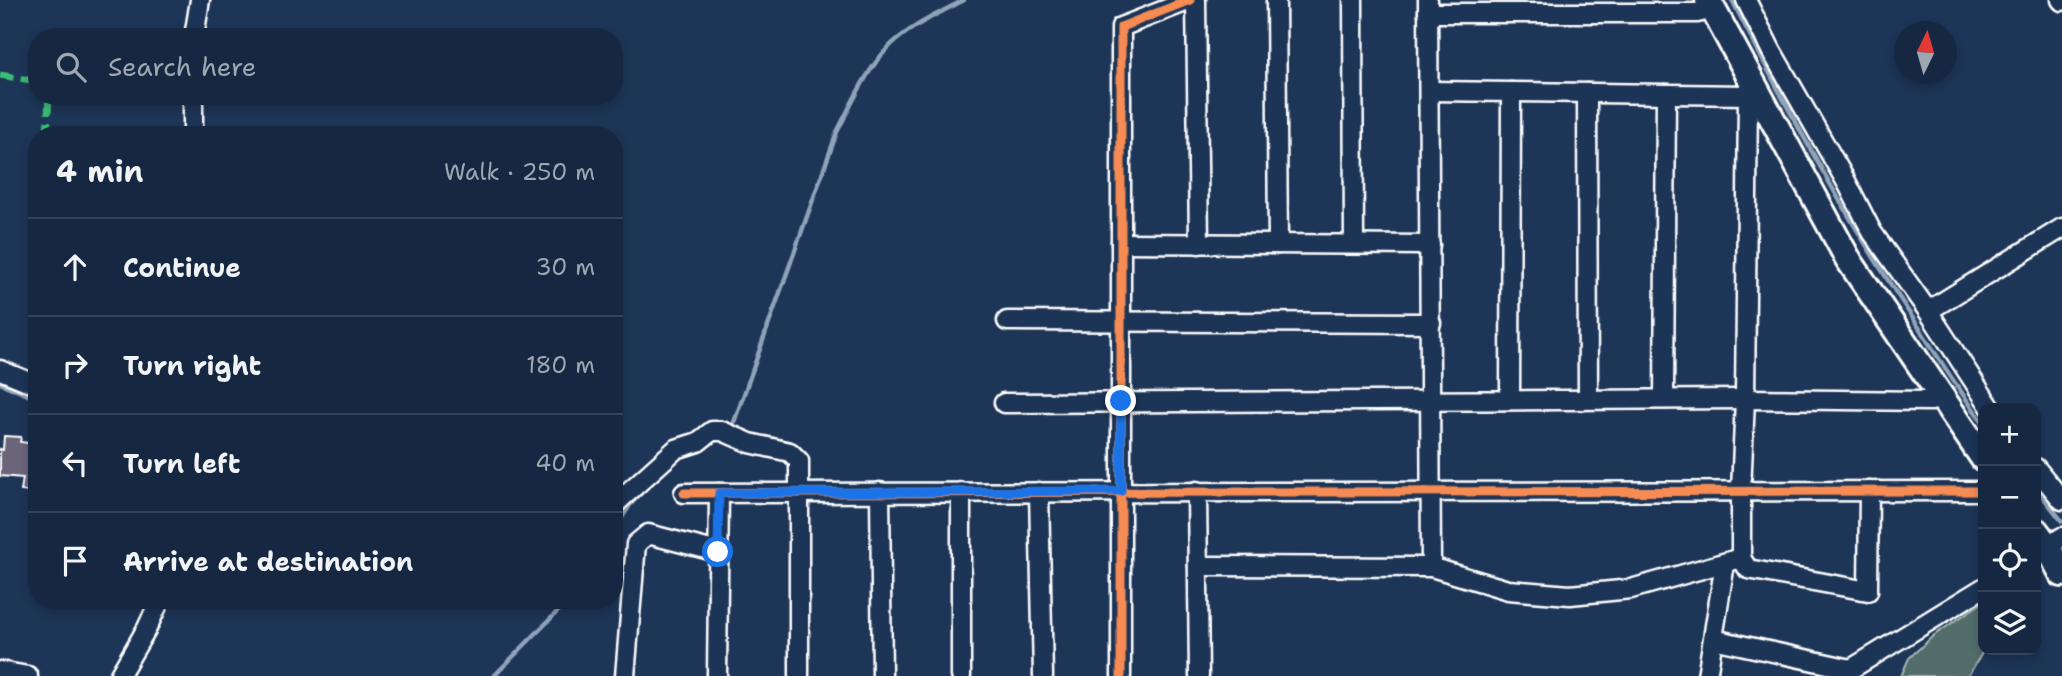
<!DOCTYPE html>
<html lang="en">
<head>
<meta charset="utf-8">
<style>
  :root { --surface:#162841; --page:#1f3048; --text:#f1f3f6; --muted:#9ea6b1; --line:#35445a }
  body { margin:0; font-family:"Shantell Sans",sans-serif; background:var(--page); color:var(--text) }
  .controls { position:absolute; right:21px; bottom:21px; display:grid; overflow:hidden; border-radius:14px; box-shadow:0 4px 10px #0003 }
  .controls button { width:63px; height:63px; display:grid; place-items:center; padding:0; border:0; border-bottom:2px solid var(--line); background:var(--surface); color:var(--text); font:35px sans-serif }
  .compass { position:absolute; left:1894px; top:21px; width:63px; height:63px; border-radius:50%; background:var(--surface); box-shadow:0 4px 10px #0003; rotate:5deg }
  .stop { position:absolute; width:21px; height:21px; margin:-16px; border:5px solid #1a73e8; border-radius:50%; background:#fff }
  .stop.end { background:#1a73e8; border-color:#fff; box-shadow:0 2px 7px #0008 }
  .list { margin:0; padding:0; list-style:none }
  h2 { display:flex; justify-content:space-between; align-items:center; height:91px; margin:0; padding:0 28px; font-size:30px }
  h2 small { font-size:23px; font-weight:400; color:var(--muted) }
  .list li { display:grid; grid-template-columns:46px 1fr auto; gap:21px; align-items:center; box-sizing:border-box; height:98px; padding:0 28px; border-top:2px solid var(--line) }
  .list b { display:block; font-size:26px; white-space:nowrap }
  .list em { font-size:23px; font-style:normal; color:var(--muted) }
  .icon { flex:none; width:38px; height:38px; fill:none; stroke:currentColor; stroke-width:2; stroke-linecap:round; stroke-linejoin:round }
  .map { position:relative; flex:none; width:2062px; height:676px; overflow:hidden }
  .search { position:absolute; background:var(--surface); box-shadow:0 4px 10px #0003; left:28px; top:28px; width:595px; height:77px; display:flex; align-items:center; gap:18px; box-sizing:border-box; padding:0 24px; border-radius:28px; color:var(--muted); font-size:26px }
  .panel { position:absolute; background:var(--surface); box-shadow:0 4px 10px #0003; left:28px; top:126px; width:595px; height:483px; border-radius:28px }
  .map>svg:first-child { display:block }
  .green { fill:#526d6b; stroke:#a8b6b5; stroke-width:2 }
  .lines { fill:none; stroke-linecap:round; stroke-linejoin:round }
  .stream { stroke:#8fa3b9; stroke-width:4.5 }
  .building { fill:#6a6579; stroke:#fff; stroke-width:2 }
  .street-casing { stroke:#fff; stroke-width:23 }
  .secondary-casing { stroke:#fff; stroke-width:30 }
  .street { stroke:#1d3557; stroke-width:18 }
  .secondary { stroke:#1d3557; stroke-width:24 }
  .quiet { stroke:#3abd76; stroke-width:7; stroke-dasharray:14 7; stroke-linecap:butt }
  .cycleway-casing { stroke:#1d3557; stroke-width:13 }
  .cycleway { stroke:#f68b52; stroke-width:9 }
  .route { stroke:#1a73e8; stroke-width:9 }
</style>
</head>
<body>
<div class="map">
<svg width="2062" height="676" viewBox="0 0 2062 676">
  <rect width="100%" height="100%" fill="#1d3557"/>
  <filter id="ink" filterUnits="userSpaceOnUse"><feTurbulence type="fractalNoise" baseFrequency=".0143" numOctaves="2"/><feDisplacementMap in="SourceGraphic" scale="14" xChannelSelector="R" yChannelSelector="G"/><feConvolveMatrix kernelMatrix="1 2 1 2 8 2 1 2 1" color-interpolation-filters="sRGB"/></filter>
  <g filter="url(#ink)">
    <!-- green -->
    <polygon class="green" points="1983,602 1984,650 1968,676 1901,676 1909,658 1933,636"/>
    <g class="lines">
      <!-- stream -->
      <g class="stream">
        <path d="M1732,0C1789,113 1849,224 1920,329C1940,361 1960,392 1983,422"/>
        <polyline points="0,383 37,399"/>
        <path d="M728,429L733,425L837,132C851,105 866,71 887,49C906,28 940,13 964,0"/>
        <polyline points="2036,488 2062,521"/>
        <polyline points="614,530 630,505 648,486"/>
        <polyline points="494,676 569,600"/>
      </g>
    </g>
    <!-- building -->
    <polygon class="building" points="4,436 21,437 20,442 37,444 37,493 21,491 23,478 0,476 0,449 3,450"/>
    <g class="lines">
      <defs>
        <g id="street">
          <polyline points="1196,0 1199,244"/>
          <polyline points="1276,0 1278,244"/>
          <polyline points="1353,0 1354,244"/>
          <polyline points="1428,0 1431,567"/>
          <polyline points="1746,0 1771,50 1847,183 1872,232 1928,311 1991,408"/>
          <polyline points="2061,0 2062,1"/>
          <polyline points="1428,13 1697,13 1713,9"/>
          <polyline points="194,37 200,0"/>
          <polyline points="1429,91 1748,95 1758,93"/>
          <polyline points="1587,93 1588,399"/>
          <polyline points="1748,95 1745,399 1741,491 1741,558 1748,569 1868,591 1869,491"/>
          <polyline points="193,96 193,135"/>
          <polyline points="1121,243 1430,245"/>
          <polyline points="1928,311 2062,228"/>
          <polyline points="1007,321 1431,323"/>
          <polyline points="0,370 37,385"/>
          <polyline points="1664,399 1666,94"/>
          <polyline points="1510,400 1511,92"/>
          <polyline points="1004,403 1745,399 1931,401 1943,398"/>
          <polyline points="2036,468 2062,500"/>
          <polyline points="1197,491 1199,676"/>
          <polyline points="880,492 882,676"/>
          <polyline points="961,492 961,676"/>
          <polyline points="1039,492 1043,676"/>
          <polyline points="684,493 1983,491"/>
          <polyline points="614,505 676,449 698,442 712,431 722,431 750,443 790,452 799,461 799,676"/>
          <polyline points="2036,555 2062,537"/>
          <polyline points="1198,566 1431,567 1508,590 1570,595 1631,589 1741,558"/>
          <polyline points="1713,639 1851,669"/>
          <polyline points="0,671 28,676"/>
          <polyline points="119,676 147,628 160,600"/>
          <polyline points="625,676 636,544 648,534 718,552"/>
          <polyline points="717,676 719,493"/>
          <polyline points="1121,676 1121,27 1190,0"/>
          <polyline points="1707,676 1725,563"/>
          <polyline points="1847,676 1851,669 1983,588"/>
        </g>
        <g id="secondary">
          <polyline points="1708,0 1848,259 1983,458"/>
          <polyline points="2036,531 2048,547 2062,574"/>
        </g>
      </defs>
      <!-- street casing -->
      <use href="#street" class="street-casing"/>
      <!-- secondary casing -->
      <use href="#secondary" class="secondary-casing"/>
      <!-- street -->
      <use href="#street" class="street"/>
      <!-- secondary -->
      <use href="#secondary" class="secondary"/>
      <!-- quiet -->
      <g class="quiet">
        <polyline points="0,75 37,81"/>
        <polyline points="47,135 49,96"/>
      </g>
      <defs>
        <g id="cycleway">
          <polyline points="684,493 1983,491"/>
          <polyline points="1121,676 1121,27 1190,0"/>
        </g>
      </defs>
      <!-- cycleway casing -->
      <use href="#cycleway" class="cycleway-casing"/>
      <!-- cycleway -->
      <use href="#cycleway" class="cycleway"/>
    </g>
  </g>
  <g class="lines" filter="url(#ink)">
    <!-- route -->
    <polyline class="route" points="718,552 719,493 1121,491 1121,401"/>
  </g>
</svg>
<div class="controls">
<button>+</button>
<button>−</button>
<button><svg class="icon" aria-label="locate" viewBox="0 0 24 24"><circle cx="12" cy="12" r="6"/><path d="M12 2v4M12 18v4M2 12h4M18 12h4"/></svg></button>
<button><svg class="icon" aria-label="layers" viewBox="0 0 24 24"><path d="M12 4l9 5-9 5-9-5zM3 14l9 5 9-5"/></svg></button>
</div>
<svg class="compass" viewBox="-18 -18 36 36"><path d="M0-13l5 13h-10z" fill="#e53935"/><path d="M0 13l5-13h-10z" fill="#9ea6b1"/></svg>
<div class="stop" style="left:718px;top:552px"></div>
<div class="stop end" style="left:1121px;top:401px"></div>
<div class="search"><svg class="icon" aria-label="search" viewBox="0 0 24 24"><circle cx="10" cy="10" r="6"/><path d="M15 15l6 6"/></svg>Search here</div>
<section class="panel">
<h2>4 min<small>Walk · 250 m</small></h2>
<ul class="list">
<li><svg class="icon" aria-label="ahead" viewBox="0 0 24 24"><path d="M12 20V5M6 11l6-6 6 6"/></svg><div><b>Continue</b></div><em>30 m</em></li>
<li><svg class="icon" aria-label="right" viewBox="0 0 24 24"><path d="M7 20v-9h11M14 6l5 5-5 5"/></svg><div><b>Turn right</b></div><em>180 m</em></li>
<li><svg class="icon" aria-label="left" viewBox="0 0 24 24"><path d="M17 20v-9H6M10 6l-5 5 5 5"/></svg><div><b>Turn left</b></div><em>40 m</em></li>
<li><svg class="icon" aria-label="arrive" viewBox="0 0 24 24"><path d="M6 21V4h12l-3 4 3 4H6"/></svg><div><b>Arrive at destination</b></div></li>
</ul>
</section>
</div>
</body>
</html>
